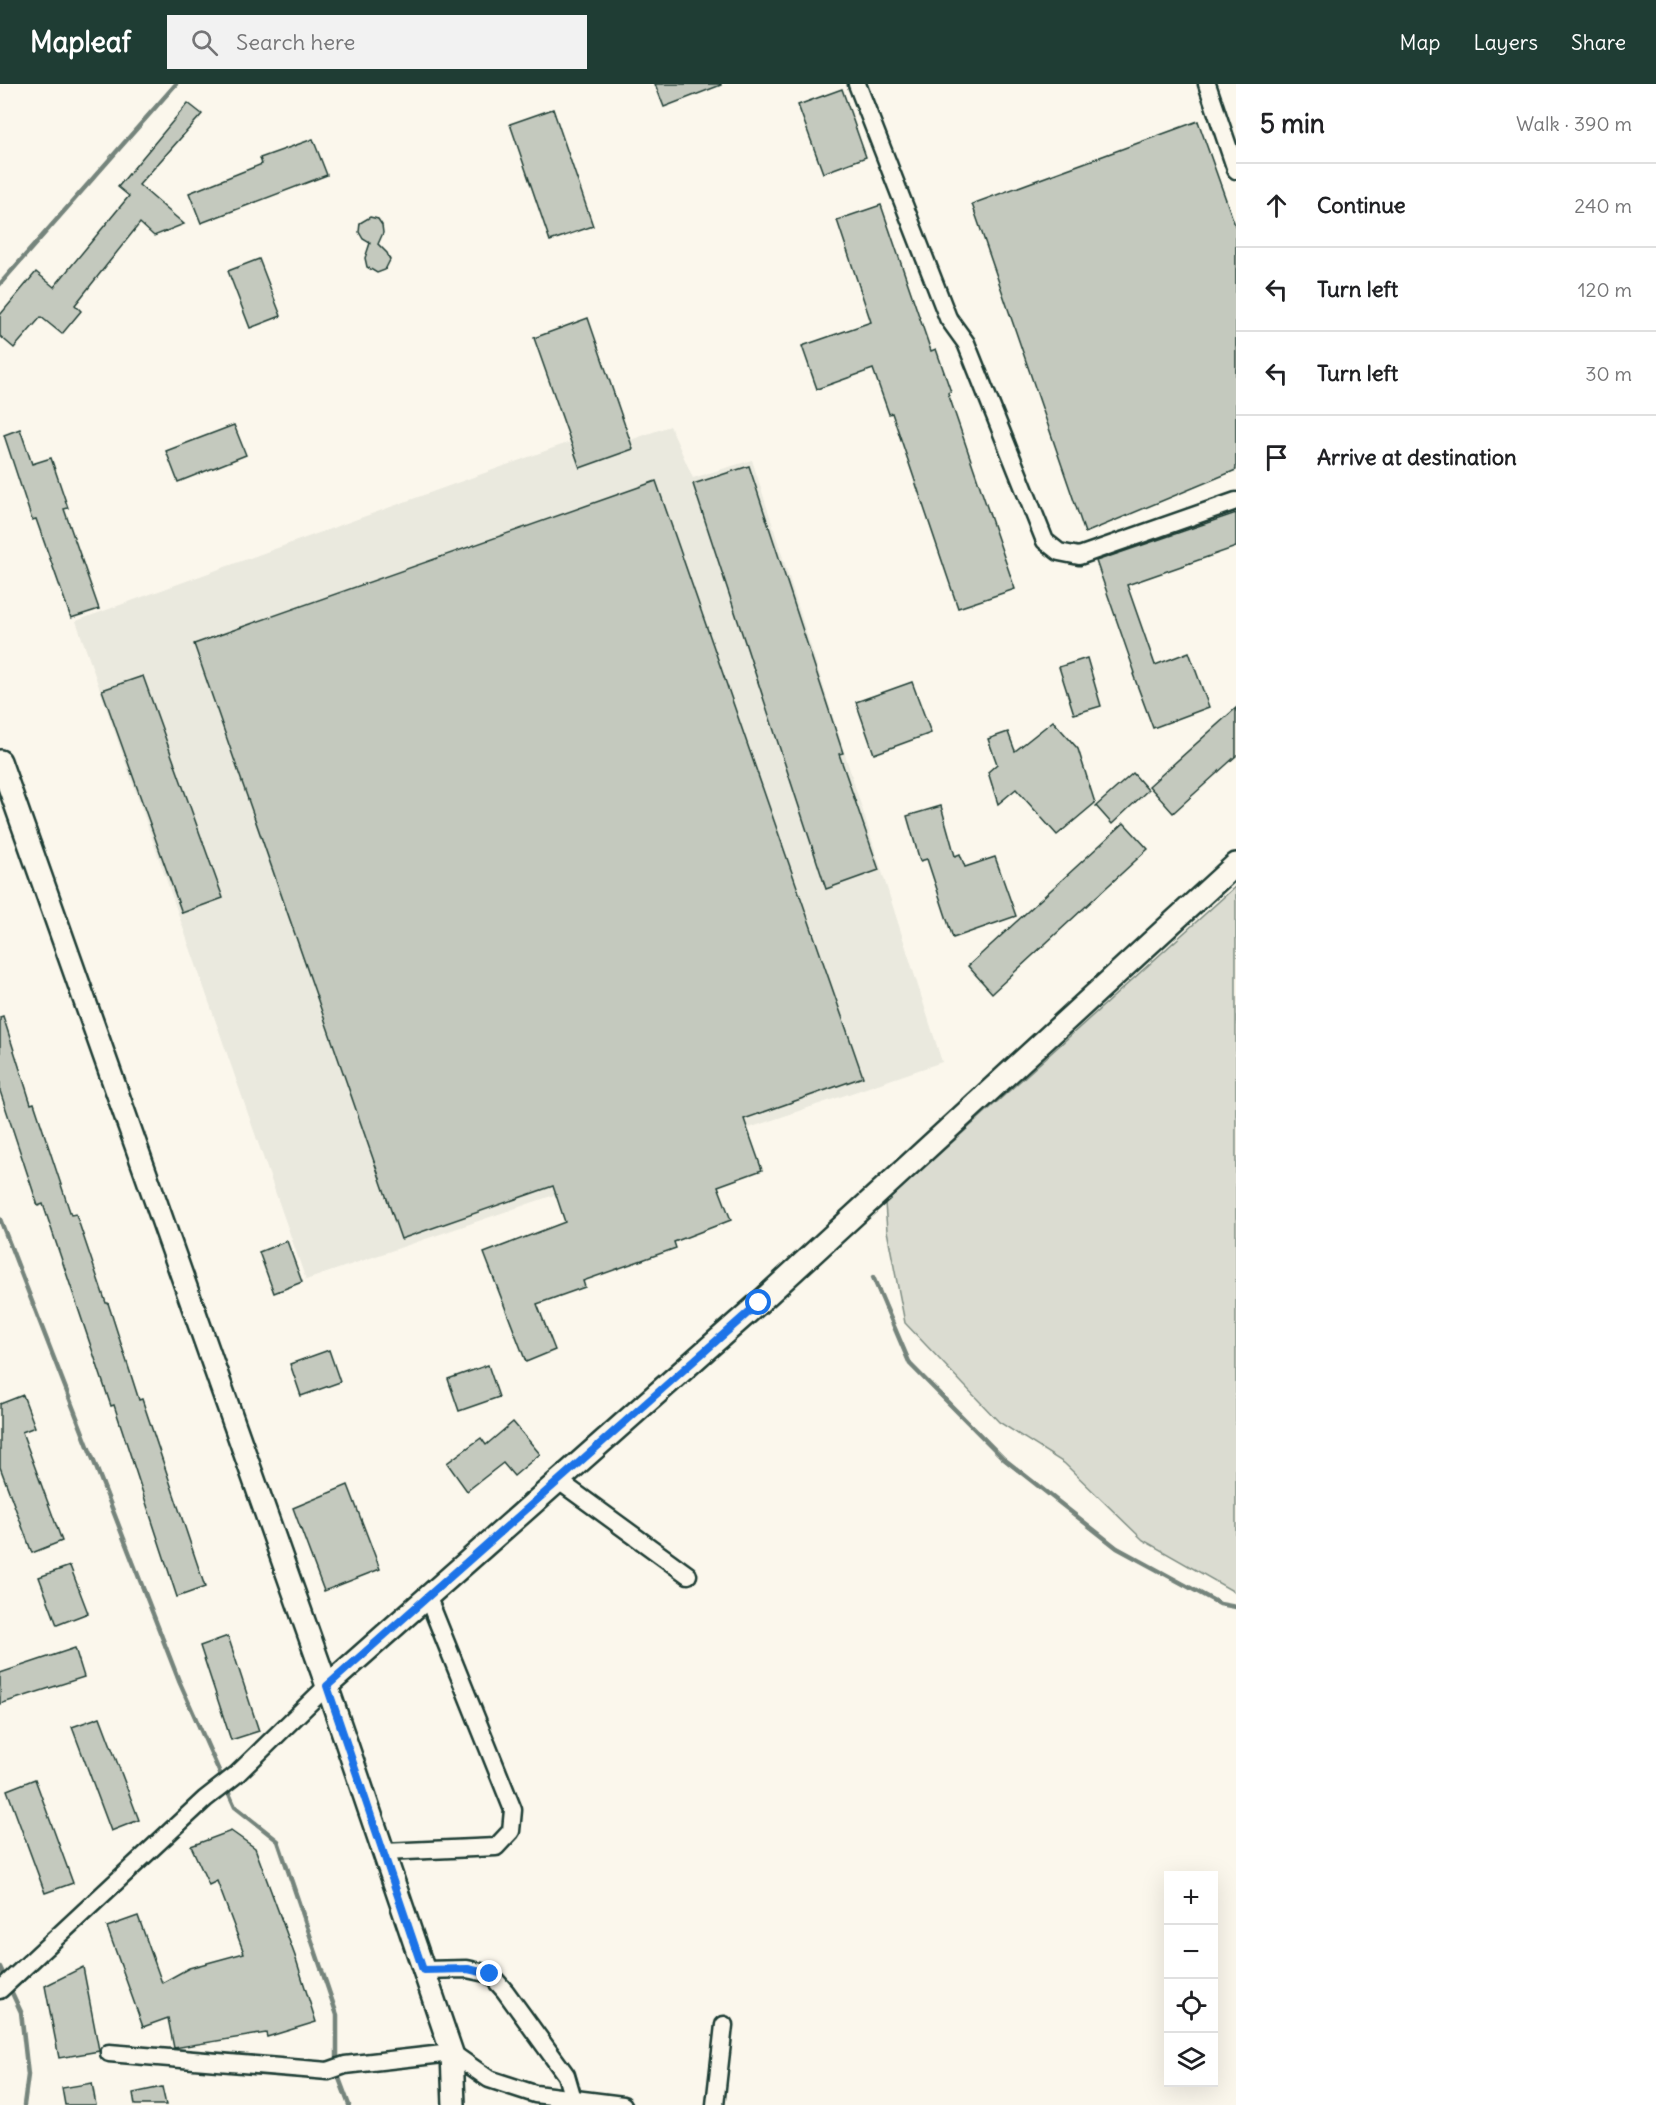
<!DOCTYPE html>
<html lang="en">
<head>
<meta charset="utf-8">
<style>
  :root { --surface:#fff; --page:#f2f2f2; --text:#202124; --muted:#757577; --line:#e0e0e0; --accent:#1f3d34 }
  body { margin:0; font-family:Delius,sans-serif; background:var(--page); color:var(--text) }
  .controls { position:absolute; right:18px; bottom:18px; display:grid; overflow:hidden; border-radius:0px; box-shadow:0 6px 24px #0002 }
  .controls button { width:54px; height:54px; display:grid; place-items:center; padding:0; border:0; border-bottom:2px solid var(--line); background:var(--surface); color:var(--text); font:30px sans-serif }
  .stop { position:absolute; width:18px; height:18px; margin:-14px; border:4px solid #1a73e8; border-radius:50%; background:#fff }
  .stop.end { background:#1a73e8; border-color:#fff; box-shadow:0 2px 6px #0008 }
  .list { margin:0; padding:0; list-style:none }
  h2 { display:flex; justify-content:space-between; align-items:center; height:78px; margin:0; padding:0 24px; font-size:26px }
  h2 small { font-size:20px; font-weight:400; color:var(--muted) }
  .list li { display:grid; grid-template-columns:39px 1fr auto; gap:18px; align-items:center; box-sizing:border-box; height:84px; padding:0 24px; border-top:2px solid var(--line) }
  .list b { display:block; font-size:22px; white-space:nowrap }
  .list em { font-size:20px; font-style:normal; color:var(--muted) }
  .icon { flex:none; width:33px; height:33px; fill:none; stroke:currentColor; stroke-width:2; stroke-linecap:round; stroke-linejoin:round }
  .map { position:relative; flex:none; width:1236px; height:2021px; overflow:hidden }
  header { display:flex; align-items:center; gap:36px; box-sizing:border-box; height:84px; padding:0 30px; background:var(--accent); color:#fff }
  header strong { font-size:28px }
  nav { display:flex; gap:33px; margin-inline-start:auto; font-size:21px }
  .search { width:420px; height:54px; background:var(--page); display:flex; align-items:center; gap:15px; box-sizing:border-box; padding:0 21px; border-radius:0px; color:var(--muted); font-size:22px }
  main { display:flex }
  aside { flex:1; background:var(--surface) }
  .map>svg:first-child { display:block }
  .built { fill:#eae9de }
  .green { fill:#dbdcd1; stroke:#7d8c82; stroke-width:1.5 }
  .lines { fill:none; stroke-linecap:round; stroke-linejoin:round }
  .stream { stroke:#74847b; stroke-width:4.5 }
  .building { fill:#c4c9be; stroke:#1f3d34; stroke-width:1.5 }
  .minor-casing { stroke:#1f3d34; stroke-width:21 }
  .major-casing { stroke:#1f3d34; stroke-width:26 }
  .minor { stroke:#fbf7ec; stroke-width:16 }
  .major { stroke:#fbf7ec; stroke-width:21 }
  .route { stroke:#1a73e8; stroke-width:8 }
</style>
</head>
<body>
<header>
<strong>Mapleaf</strong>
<div class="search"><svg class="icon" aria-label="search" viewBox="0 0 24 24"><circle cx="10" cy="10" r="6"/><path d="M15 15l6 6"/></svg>Search here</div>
<nav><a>Map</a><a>Layers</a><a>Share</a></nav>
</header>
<main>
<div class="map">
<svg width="1236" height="2021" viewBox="0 0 1236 2021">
  <rect width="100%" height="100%" fill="#fbf7ec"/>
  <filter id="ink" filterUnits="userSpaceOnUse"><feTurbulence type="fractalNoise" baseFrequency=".0167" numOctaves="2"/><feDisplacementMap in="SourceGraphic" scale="12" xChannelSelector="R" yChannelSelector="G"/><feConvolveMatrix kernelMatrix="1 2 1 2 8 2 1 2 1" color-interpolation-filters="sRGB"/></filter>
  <g filter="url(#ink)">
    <!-- built -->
    <polygon class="built" points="670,342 693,394 752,376 942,978 306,1196 76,537 570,358 580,374"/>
    <!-- green -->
    <polygon class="green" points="1236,802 1236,1509 1143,1456 1064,1379 999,1338 905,1239 887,1147 885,1119"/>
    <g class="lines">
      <!-- stream -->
      <g class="stream">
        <polyline points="0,200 176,0"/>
        <polyline points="0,1135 179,1597 223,1696"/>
        <polyline points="873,1193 910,1280 1004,1375 1117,1464 1220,1520 1236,1523"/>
        <polyline points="226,1703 235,1723 278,1757 337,1931 337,1981"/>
        <polyline points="0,1883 21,1928 28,1991 24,2021"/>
        <polyline points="337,1989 349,2021"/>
      </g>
    </g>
    <!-- building -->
    <g class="building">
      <polygon points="655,0 721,0 721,1 664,23"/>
      <polygon points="842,5 866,73 823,89 798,21"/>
      <polygon points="188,19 202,30 139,101 184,140 154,152 140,139 75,221 81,227 62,250 41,233 14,264 0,252 0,231 36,188 54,203 129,112 118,103"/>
      <polygon points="553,25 593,142 550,157 510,40"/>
      <polygon points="1198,37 1236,144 1236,386 1085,449 972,120"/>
      <polygon points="313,55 327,91 201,139 189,109 262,80 260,74"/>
      <polygon points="881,121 931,267 936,265 951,308 948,309 1015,505 958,524 892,329 889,330 873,285 817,305 802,262 871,238 837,136"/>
      <polygon points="370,133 378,135 382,141 383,149 378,160 387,169 390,176 385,186 377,189 367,183 365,174 370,159 363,155 359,148 360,139"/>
      <polygon points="259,175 281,232 250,244 228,187"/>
      <polygon points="588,234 633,365 580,384 534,254"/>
      <polygon points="234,341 246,371 178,398 166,367"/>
      <polygon points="20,345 32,380 51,374 68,424 64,425 99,525 71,534 36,435 32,436 4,351"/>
      <polygon points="749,382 843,669 839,670 879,786 826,805 693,400"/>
      <polygon points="656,397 863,993 744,1035 762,1086 718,1102 731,1136 674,1158 676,1164 583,1197 585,1203 537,1220 555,1266 526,1278 484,1169 565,1138 553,1102 401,1155 194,560"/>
      <polygon points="1236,429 1236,463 1127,501 1155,581 1189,568 1209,623 1153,644 1133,590 1135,589 1096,477"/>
      <polygon points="1087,574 1101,622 1074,630 1059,583"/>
      <polygon points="143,592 223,814 182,829 102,606"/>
      <polygon points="912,598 931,649 874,670 856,618"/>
      <polygon points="1236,624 1236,672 1173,729 1149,702"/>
      <polygon points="1053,637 1078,665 1095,719 1057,751 1016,705 998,720 988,688 997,680 988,655 1008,648 1015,667"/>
      <polygon points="1133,689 1148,706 1112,740 1096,722"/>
      <polygon points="941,722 955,772 960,770 965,783 995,773 1016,832 953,854 927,775 920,777 907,732"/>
      <polygon points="1124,739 1148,765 992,909 968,882"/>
      <polygon points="3,932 31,1020 34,1019 71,1131 76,1130 106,1219 108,1219 139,1316 142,1315 205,1503 177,1513 114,1321 111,1322 43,1120 38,1122 0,1007 0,933"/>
      <polygon points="287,1157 302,1198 274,1209 259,1168"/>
      <polygon points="329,1266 340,1298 301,1312 290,1280"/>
      <polygon points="488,1281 499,1313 459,1327 448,1295"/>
      <polygon points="23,1311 35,1343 22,1348 62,1457 32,1469 0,1383 0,1320"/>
      <polygon points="513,1338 540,1370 514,1392 503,1379 467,1407 447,1379 481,1354 486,1361"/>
      <polygon points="348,1401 380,1485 324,1507 293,1424"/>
      <polygon points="70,1482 88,1529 57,1541 39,1493"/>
      <polygon points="228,1552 259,1647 231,1656 200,1562"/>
      <polygon points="75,1564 84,1593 0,1620 0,1589"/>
      <polygon points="100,1633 139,1736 111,1747 72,1643"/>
      <polygon points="35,1695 73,1799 45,1809 7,1706"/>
      <polygon points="231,1747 255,1764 295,1872 316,1938 267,1953 266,1949 174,1964 168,1934 143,1943 107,1843 138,1832 162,1899 189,1884 244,1869 217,1797 209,1801 191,1762"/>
      <polygon points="83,1883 99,1966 99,1967 59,1974 45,1902"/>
      <polygon points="92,1999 96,2021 65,2021 62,2004"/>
      <polygon points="162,2003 166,2021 135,2021 133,2009"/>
    </g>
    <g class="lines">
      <defs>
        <g id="minor">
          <polyline points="857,0 948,234 966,259 1045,457 1059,468 1079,472 1236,417"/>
          <polyline points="1207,0 1236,86"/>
          <polyline points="559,1397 688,1491"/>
          <polyline points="384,1768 496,1763 511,1747 513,1726 428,1514"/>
          <polyline points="423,1886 467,1885 490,1890 505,1907 566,1991 573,2015"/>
          <polyline points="0,1906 205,1715 237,1690 327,1602"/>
          <polyline points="109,1969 328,1987 345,1981 452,1969 489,1995 535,2010 623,2021"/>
          <polyline points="715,2021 724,1941"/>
        </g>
        <g id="major">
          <polyline points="0,677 327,1602 452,1969 454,2021"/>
          <polyline points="327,1602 759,1219 1236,780"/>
        </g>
      </defs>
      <!-- minor casing -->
      <use href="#minor" class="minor-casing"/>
      <!-- major casing -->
      <use href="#major" class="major-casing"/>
      <!-- minor -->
      <use href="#minor" class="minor"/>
      <!-- major -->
      <use href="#major" class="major"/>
    </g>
  </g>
  <g class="lines" filter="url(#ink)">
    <!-- route -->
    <polyline class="route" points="490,1890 468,1885 423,1886 327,1602 759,1219"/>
  </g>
</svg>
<div class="controls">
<button>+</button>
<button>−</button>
<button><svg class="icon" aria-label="locate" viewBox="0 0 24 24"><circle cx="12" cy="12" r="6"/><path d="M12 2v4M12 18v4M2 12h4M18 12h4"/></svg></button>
<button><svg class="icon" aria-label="layers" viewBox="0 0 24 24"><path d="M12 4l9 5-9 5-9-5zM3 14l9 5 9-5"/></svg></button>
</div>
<div class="stop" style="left:759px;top:1219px"></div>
<div class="stop end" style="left:490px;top:1890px"></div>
</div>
<aside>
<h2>5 min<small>Walk · 390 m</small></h2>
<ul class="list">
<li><svg class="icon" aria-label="ahead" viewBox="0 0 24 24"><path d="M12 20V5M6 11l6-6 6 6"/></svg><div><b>Continue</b></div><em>240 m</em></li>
<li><svg class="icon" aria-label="left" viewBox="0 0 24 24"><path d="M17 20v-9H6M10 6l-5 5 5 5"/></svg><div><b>Turn left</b></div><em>120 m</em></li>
<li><svg class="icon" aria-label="left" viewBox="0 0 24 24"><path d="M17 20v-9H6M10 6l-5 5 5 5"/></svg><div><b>Turn left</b></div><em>30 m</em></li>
<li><svg class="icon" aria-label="arrive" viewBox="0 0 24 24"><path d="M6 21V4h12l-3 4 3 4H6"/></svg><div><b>Arrive at destination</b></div></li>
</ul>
</aside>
</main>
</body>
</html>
